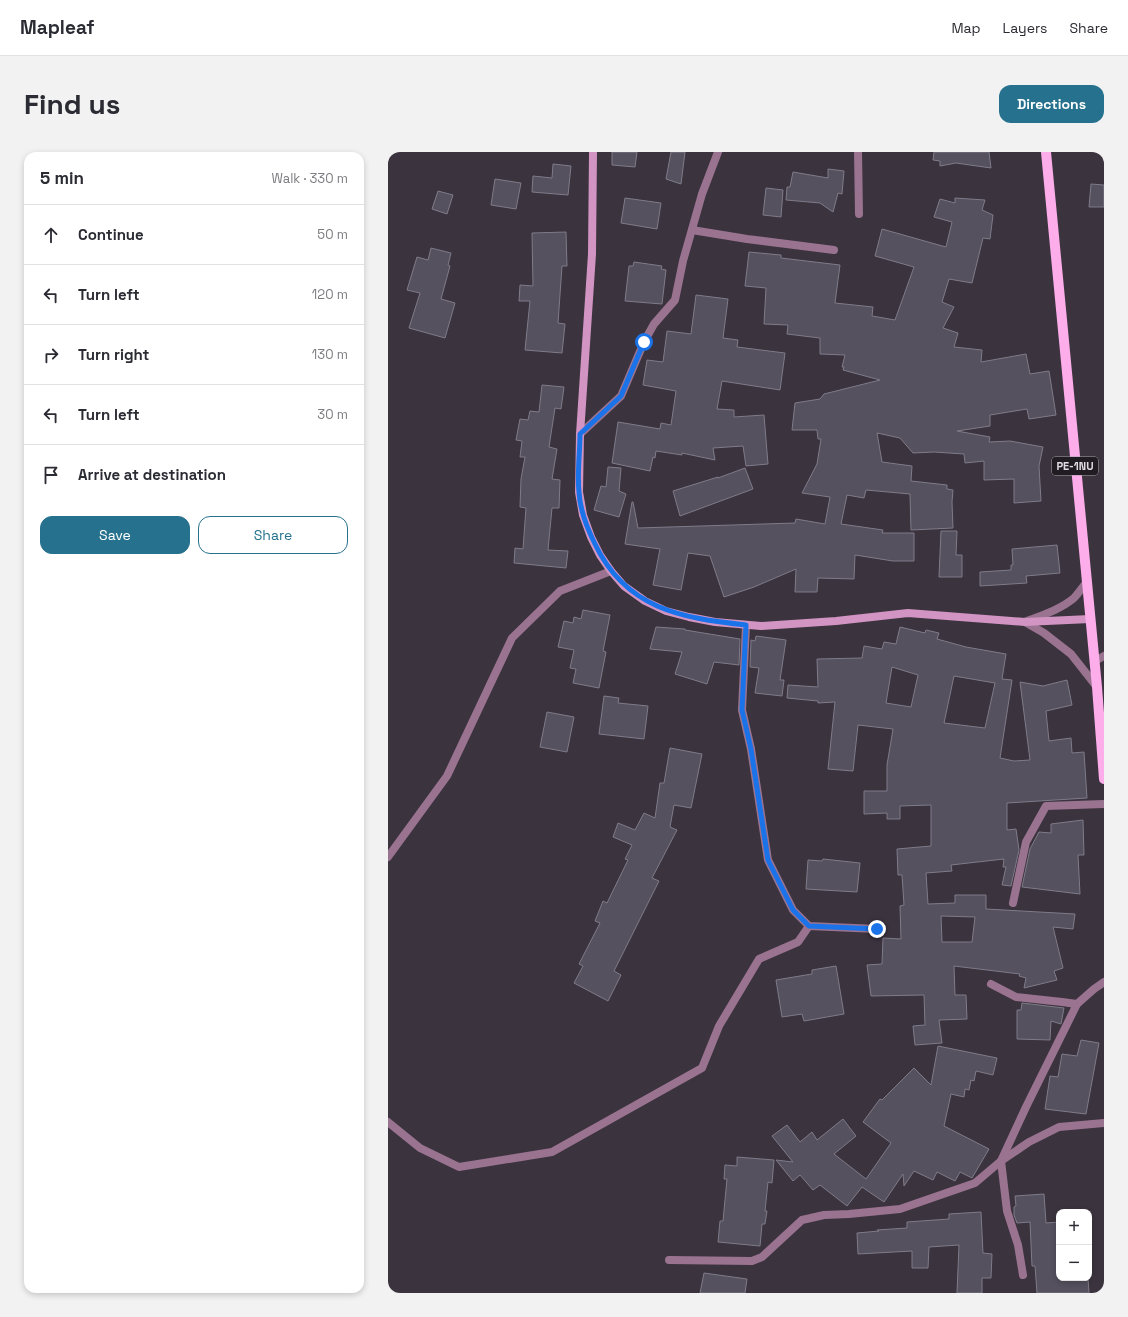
<!DOCTYPE html>
<html lang="en">
<head>
<meta charset="utf-8">
<style>
  :root { --surface:#fff; --page:#f2f2f3; --text:#2b2b33; --muted:#7c7c81; --line:#e1e1e2; --accent:#26728e }
  body { margin:0; font-family:"Space Grotesk",sans-serif; background:var(--page); color:var(--text) }
  .controls { position:absolute; right:12px; bottom:12px; display:grid; overflow:hidden; border-radius:8px; box-shadow:0 2px 6px #0003 }
  .controls button { width:36px; height:36px; display:grid; place-items:center; padding:0; border:0; border-bottom:1px solid var(--line); background:var(--surface); color:var(--text); font:20px sans-serif }
  .stop { position:absolute; width:12px; height:12px; margin:-9px; border:3px solid #1a73e8; border-radius:50%; background:#fff }
  .stop.end { background:#1a73e8; border-color:#fff; box-shadow:0 1px 4px #0008 }
  .list { margin:0; padding:0; list-style:none }
  h2 { display:flex; justify-content:space-between; align-items:center; height:52px; margin:0; padding:0 16px; font-size:17px }
  h2 small { font-size:13px; font-weight:400; color:var(--muted) }
  .list li { display:grid; grid-template-columns:26px 1fr auto; gap:12px; align-items:center; box-sizing:border-box; height:60px; padding:0 16px; border-top:1px solid var(--line) }
  .list b { display:block; font-size:15px; white-space:nowrap }
  .list em { font-size:13px; font-style:normal; color:var(--muted) }
  .actions { display:flex; gap:8px; padding:12px 16px }
  .actions a { flex:1; padding:9px 0; border:1px solid var(--accent); border-radius:12px; text-align:center; font-size:14px; color:var(--accent) }
  .actions .main { background:var(--accent); color:#fff }
  .icon { flex:none; width:22px; height:22px; fill:none; stroke:currentColor; stroke-width:2; stroke-linecap:round; stroke-linejoin:round }
  .map { position:relative; flex:none; width:716px; height:1141px; overflow:hidden; border-radius:12px }
  header { display:flex; align-items:center; gap:24px; box-sizing:border-box; height:56px; padding:0 20px; background:var(--surface); border-bottom:1px solid var(--line) }
  header strong { font-size:19px }
  nav { display:flex; gap:22px; margin-inline-start:auto; font-size:14px }
  .intro { display:flex; align-items:center; justify-content:space-between; box-sizing:border-box; height:96px; padding:0 24px }
  h1 { margin:0; font-size:28px }
  .button { padding:10px 18px; border-radius:12px; background:var(--accent); color:#fff; font-size:14px; font-weight:700 }
  main { display:flex; gap:24px; padding:0 24px }
  aside { flex:1; background:var(--surface); border-radius:12px; box-shadow:0 2px 6px #0003 }
  .map>svg:first-child { display:block }
  .building { fill:#55515f; stroke:#7f7b89; fill-rule:evenodd }
  .lines { fill:none; stroke-linecap:round; stroke-linejoin:round }
  .minor { stroke:#9a7390; stroke-width:8 }
  .secondary { stroke:#d294c3; stroke-width:8 }
  .primary { stroke:#fcadea; stroke-width:10 }
  .route { stroke:#1a73e8; stroke-width:5 }
  .labels { text-anchor:middle; dominant-baseline:central; stroke-width:3.5; stroke-linejoin:round; paint-order:stroke }
  .shield { fill:#201c21; stroke:#a6a2a8; stroke-width:1 }
  .shield-label { font-size:11px; font-weight:bold; fill:#e0dbe2 }
</style>
</head>
<body>
<header>
<strong>Mapleaf</strong>
<nav><a>Map</a><a>Layers</a><a>Share</a></nav>
</header>
<div class="intro"><h1>Find us</h1><a class="button">Directions</a></div>
<main>
<aside>
<h2>5 min<small>Walk · 330 m</small></h2>
<ul class="list">
<li><svg class="icon" aria-label="ahead" viewBox="0 0 24 24"><path d="M12 20V5M6 11l6-6 6 6"/></svg><div><b>Continue</b></div><em>50 m</em></li>
<li><svg class="icon" aria-label="left" viewBox="0 0 24 24"><path d="M17 20v-9H6M10 6l-5 5 5 5"/></svg><div><b>Turn left</b></div><em>120 m</em></li>
<li><svg class="icon" aria-label="right" viewBox="0 0 24 24"><path d="M7 20v-9h11M14 6l5 5-5 5"/></svg><div><b>Turn right</b></div><em>130 m</em></li>
<li><svg class="icon" aria-label="left" viewBox="0 0 24 24"><path d="M17 20v-9H6M10 6l-5 5 5 5"/></svg><div><b>Turn left</b></div><em>30 m</em></li>
<li><svg class="icon" aria-label="arrive" viewBox="0 0 24 24"><path d="M6 21V4h12l-3 4 3 4H6"/></svg><div><b>Arrive at destination</b></div></li>
</ul>
<div class="actions"><a class="main">Save</a><a>Share</a></div>
</aside>
<div class="map">
<svg width="716" height="1141" viewBox="0 0 716 1141">
  <rect width="100%" height="100%" fill="#3b333e"/>
  <!-- building -->
  <g class="building">
    <polygon points="224,0 249,0 247,15 224,13"/>
    <polygon points="283,0 297,0 293,32 278,27"/>
    <polygon points="546,0 601,0 603,16 568,11 552,14 552,9 545,8"/>
    <polygon points="165,12 183,14 180,43 144,40 145,24 164,26"/>
    <polygon points="440,17 456,19 454,42 450,41 445,60 432,51 398,48 399,35 402,35 405,20 440,26"/>
    <polygon points="107,27 133,31 128,57 103,53"/>
    <polygon points="703,32 716,33 716,55 701,55"/>
    <polygon points="378,36 395,38 393,65 375,63"/>
    <polygon points="50,39 65,43 59,62 44,57"/>
    <polygon points="237,46 273,51 269,77 233,71"/>
    <polygon points="567,46 597,48 594,58 605,63 602,87 595,86 584,131 561,127 554,150 566,155 555,176 570,181 566,195 594,198 593,210 638,202 642,222 661,219 668,263 641,267 639,257 602,263 602,274 569,279 602,285 601,290 622,289 655,295 651,314 653,349 626,351 626,327 596,328 596,309 577,311 576,302 546,300 525,301 512,286 489,281 494,310 524,314 523,329 559,333 559,337 565,338 564,350 565,376 523,378 522,342 478,338 476,346 459,343 453,372 495,378 494,381 526,381 526,409 505,409 467,403 466,427 430,426 429,440 407,440 408,417 366,435 336,445 322,404 300,401 293,438 265,433 272,397 237,392 244,350 245,350 250,376 407,371 408,367 437,372 442,345 414,341 429,312 433,287 430,287 429,278 404,278 407,251 432,247 436,242 492,228 455,218 456,215 454,215 457,203 432,202 432,186 399,182 400,173 376,172 378,136 357,134 361,100 393,103 393,106 452,113 447,151 485,155 484,164 507,168 526,115 487,104 494,77 558,95 564,70 546,65 552,47 567,51"/>
    <polygon points="178,80 179,114 174,114 170,171 177,172 174,201 137,198 142,149 131,149 132,133 145,134 144,81"/>
    <polygon points="43,96 63,101 60,113 62,114 53,147 67,151 57,186 21,176 32,141 19,138 29,105 40,108"/>
    <polygon points="246,110 274,114 273,117 278,118 274,152 237,149 241,114 245,114"/>
    <polygon points="308,143 340,147 335,186 350,188 349,195 397,201 392,238 334,229 329,257 346,258 346,265 376,263 380,312 358,314 355,294 325,296 327,308 294,301 294,303 268,299 267,306 265,305 262,319 224,311 230,270 272,277 273,271 283,273 288,239 255,233 259,208 275,210 279,179 303,182"/>
    <polygon points="154,233 176,235 173,257 167,256 161,295 169,297 164,327 172,328 171,356 164,356 160,398 180,399 178,416 126,411 127,396 135,397 138,356 132,355 133,327 137,305 132,305 134,289 128,288 132,267 140,268 142,259 151,260"/>
    <polygon points="220,315 233,316 231,339 238,342 231,365 206,358 213,334 218,335"/>
    <polygon points="357,316 365,337 292,364 285,339 330,325 330,326"/>
    <polygon points="553,379 569,379 568,403 574,403 574,425 551,425"/>
    <polygon points="669,393 672,421 638,424 639,431 592,434 592,420 623,418 623,413 625,413 624,397"/>
    <polygon points="195,458 222,463 215,499 218,500 211,536 185,531 188,517 182,516 186,498 170,495 176,469 185,471 186,465 193,467"/>
    <polygon points="268,475 297,477 297,478 352,487 351,513 326,510 319,532 287,522 294,500 262,497"/>
    <path d="M512,475L537,481L538,478L551,481L549,487L578,495L618,502L614,527L624,528L612,606L626,609L642,608L632,530L655,534L679,528L684,553L658,559L661,589L683,586L684,601L696,600L699,646L619,651V678L628,677L631,698L623,734L614,733L618,715H615L616,707L563,713L564,719L538,721L540,752L567,751V743H598V757L687,762L685,777L665,775L675,816L666,819L669,828L636,836L638,826L631,824L632,822L566,814L567,843H578L579,867L551,868L554,891L527,893L525,874L537,873L536,843L483,844L479,813L494,812L495,786L513,787L512,754L516,753L514,723H510L509,697L543,694V653L512,654V667H499V661L476,662V639H499V613L505,577L470,573L465,619L440,617L447,550L430,551V549L399,546L400,533L430,535L429,507L474,506L476,494L494,497L496,490L508,492ZM504,515L530,523L523,555L498,551ZM566,524L607,531L597,576L556,571ZM553,764L587,765L584,790H554Z"/>
    <polygon points="368,484 398,488 392,528 396,528 394,544 367,541 371,516 362,515 363,488 367,489"/>
    <polygon points="216,544 231,546 230,551 260,554 256,587 211,582"/>
    <polygon points="159,560 186,565 179,600 152,595"/>
    <polygon points="282,596 314,602 303,656 286,653 282,675 289,678 264,726 271,729 226,819 233,823 220,849 186,831 195,814 191,812 212,771 207,769 215,749 219,751 240,708 237,707 244,693 225,685 230,671 247,678 256,661 267,666 272,631 276,631"/>
    <polygon points="695,668 696,703 690,703 692,742 634,735 642,697 651,680 663,681 663,672"/>
    <polygon points="435,707 472,711 469,740 418,737 420,708 434,709"/>
    <polygon points="448,814 456,862 416,869 414,862 394,865 388,828 424,822 424,818"/>
    <polygon points="634,851 676,856 673,872 663,869 662,888 629,887 629,858 633,858"/>
    <polygon points="693,888 711,891 698,962 657,957 662,924 670,925 674,902 689,904"/>
    <polygon points="550,894 609,906 605,923 588,919 586,929 583,928 581,938 577,937 576,945 563,942 556,974 601,997 584,1026 572,1020 567,1029 549,1020 545,1028 526,1019 516,1034 515,1022 496,1050 474,1035 459,1054 432,1033 425,1038 412,1023 405,1029 388,1008 405,1010 384,984 399,973 412,990 424,980 429,988 455,967 468,984 446,1002 478,1027 503,991 475,970 492,947 494,948 526,916 543,933"/>
    <polygon points="349,1005 386,1008 384,1031 380,1030 377,1059 379,1059 377,1072 374,1072 372,1094 330,1090 332,1069 335,1069 339,1027 336,1027 337,1013 349,1014"/>
    <polygon points="656,1042 658,1071 671,1070 671,1126 700,1126 701,1141 649,1141 647,1114 644,1114 642,1070 629,1071 626,1063 626,1055 628,1054 627,1044"/>
    <polygon points="593,1060 595,1101 604,1102 603,1126 594,1126 594,1141 569,1141 571,1093 541,1095 540,1116 524,1116 524,1099 470,1102 469,1081 491,1079 489,1078 519,1076 519,1070 561,1067 561,1062"/>
    <polygon points="316,1121 359,1127 357,1141 312,1141"/>
  </g>
  <g class="lines">
    <!-- minor -->
    <g class="minor">
      <polyline points="470,0 471,62"/>
      <polyline points="304,78 359,87 446,98"/>
      <polyline points="192,282 233,244 256,190 266,172 287,148 295,109 314,42 330,0"/>
      <path d="M639,469C655,463 673,457 686,446C690,442 694,436 698,431"/>
      <polyline points="637,470 656,481 683,502 709,535"/>
      <polyline points="358,473 354,558 363,597 380,708 405,758 421,774 489,777"/>
      <polyline points="707,509 716,504"/>
      <polyline points="0,705 59,624 124,486 172,439 223,419"/>
      <polyline points="625,751 638,690 658,654 716,652"/>
      <polyline points="603,832 628,845 674,850 689,852"/>
      <polyline points="0,970 32,996 71,1015 164,1000 314,916 331,874 371,807 410,790 421,774"/>
      <polyline points="281,1108 364,1109 374,1105 414,1068 436,1063 461,1062 512,1057 587,1031 613,1009 641,990 671,975 716,971"/>
      <polyline points="635,1123 630,1093 619,1059 613,1009 638,955 689,852 706,837 716,830"/>
    </g>
    <!-- secondary -->
    <polyline class="secondary" points="205,0 204,102 192,282 191,340 195,363 203,385 212,403 223,419 236,434 257,449 278,459 301,465 327,470 373,474 448,469 520,461 637,470 702,467"/>
    <!-- primary -->
    <polyline class="primary" points="658,0 709,535 716,627"/>
  </g>
  <g class="lines">
    <!-- route -->
    <path class="route" d="M256,190L233,244L192,282C192,301 189,321 191,340C192,358 199,376 207,392C238,457 293,466 358,473L354,558L363,597L380,708L405,758L421,774L489,777"/>
  </g>
  <g class="labels">
    <!-- shield labels -->
    <rect class="shield" x="664" y="305" width="46" height="18" rx="3"/>
    <g class="shield-label">
      <text x="687" y="314">PE-1NU</text>
    </g>
  </g>
</svg>
<div class="controls">
<button>+</button>
<button>−</button>
</div>
<div class="stop" style="left:256px;top:190px"></div>
<div class="stop end" style="left:489px;top:777px"></div>
</div>
</main>
</body>
</html>
